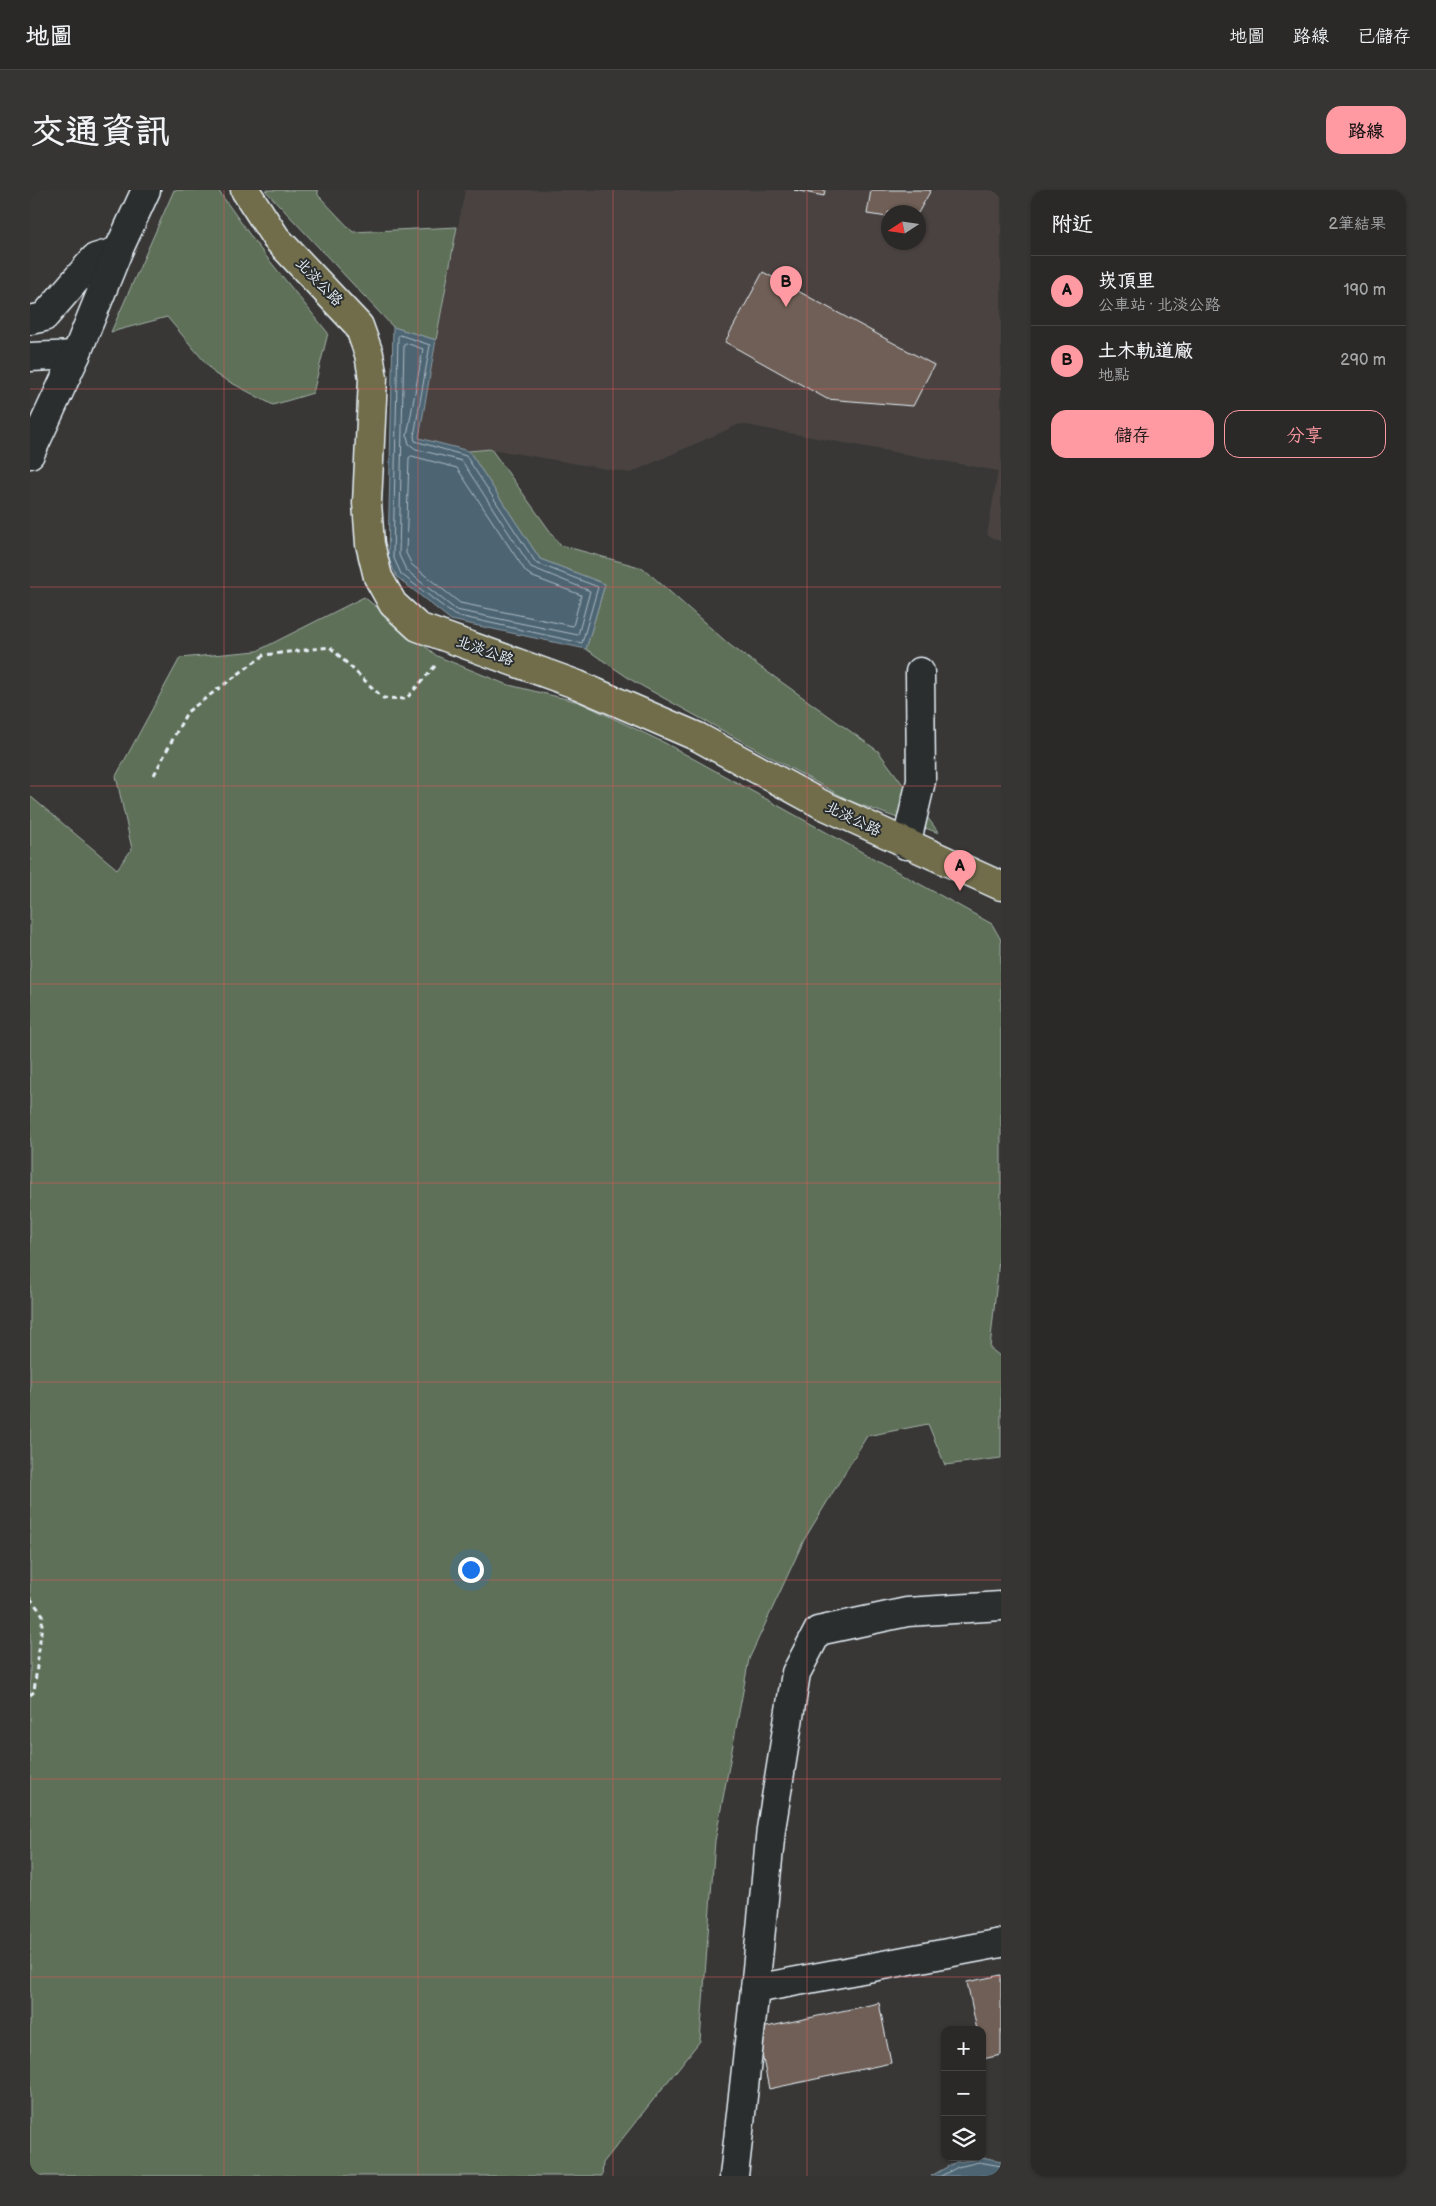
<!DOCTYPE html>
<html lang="zh-TW">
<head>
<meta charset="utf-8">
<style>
  :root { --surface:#2a2928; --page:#363534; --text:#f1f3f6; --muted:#a5a6a8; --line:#464545; --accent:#ff9aa2 }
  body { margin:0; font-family:"Balsamiq Sans","LXGW WenKai TC",sans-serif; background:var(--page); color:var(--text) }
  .controls { position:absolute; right:15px; bottom:15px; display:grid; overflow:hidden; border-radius:10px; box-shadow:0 1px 4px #0004 }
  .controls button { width:45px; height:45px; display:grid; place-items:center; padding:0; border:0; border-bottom:1px solid var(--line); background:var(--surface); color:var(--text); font:25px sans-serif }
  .compass { position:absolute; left:851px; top:15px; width:45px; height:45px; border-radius:50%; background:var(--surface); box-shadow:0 1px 4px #0004; rotate:258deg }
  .you { position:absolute; left:440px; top:1379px; width:18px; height:18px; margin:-12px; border:4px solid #fff; border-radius:50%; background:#1a73e8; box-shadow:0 0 0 8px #1a73e833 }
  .badge { display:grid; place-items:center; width:32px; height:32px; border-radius:50%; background:var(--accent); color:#111; font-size:16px; font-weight:700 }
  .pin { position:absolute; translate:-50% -41px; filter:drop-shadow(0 1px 2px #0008) }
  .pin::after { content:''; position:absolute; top:26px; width:18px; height:15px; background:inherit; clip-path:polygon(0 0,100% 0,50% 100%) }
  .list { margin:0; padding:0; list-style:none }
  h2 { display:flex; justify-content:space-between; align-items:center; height:65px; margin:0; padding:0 20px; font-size:21px }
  h2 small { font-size:16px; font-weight:400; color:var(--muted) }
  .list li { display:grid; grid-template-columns:32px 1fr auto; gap:15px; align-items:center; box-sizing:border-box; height:70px; padding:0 20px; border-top:1px solid var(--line) }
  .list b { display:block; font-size:19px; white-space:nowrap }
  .list p { margin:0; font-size:16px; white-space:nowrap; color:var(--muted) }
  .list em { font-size:16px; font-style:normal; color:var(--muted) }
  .actions { display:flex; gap:10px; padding:15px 20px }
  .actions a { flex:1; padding:11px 0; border:1px solid var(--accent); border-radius:15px; text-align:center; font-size:18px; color:var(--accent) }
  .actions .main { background:var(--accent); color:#111 }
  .icon { flex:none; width:28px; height:28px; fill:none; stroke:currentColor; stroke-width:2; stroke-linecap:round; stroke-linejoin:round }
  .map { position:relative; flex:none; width:971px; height:1986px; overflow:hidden; border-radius:15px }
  header { display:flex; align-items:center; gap:30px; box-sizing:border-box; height:70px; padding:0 25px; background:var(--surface); border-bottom:1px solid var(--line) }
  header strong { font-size:24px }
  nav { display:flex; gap:28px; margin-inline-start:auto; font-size:18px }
  .intro { display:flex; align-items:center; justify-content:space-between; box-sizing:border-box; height:120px; padding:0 30px }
  h1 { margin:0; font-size:35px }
  .button { padding:12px 22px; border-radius:15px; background:var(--accent); color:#111; font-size:18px; font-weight:700 }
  main { display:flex; gap:30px; padding:0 30px }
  aside { flex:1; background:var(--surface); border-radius:15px; box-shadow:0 1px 4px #0004 }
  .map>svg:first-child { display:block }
  .built { fill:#484340; fill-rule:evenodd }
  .green { fill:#5e6f58; stroke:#a3b0a8 }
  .water { fill:#4e6573; stroke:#8c9da8 }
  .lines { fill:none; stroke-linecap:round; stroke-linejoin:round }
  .shore { stroke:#aab9c3; stroke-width:1 }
  .building { fill:#6f5e57; stroke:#e8f1f8 }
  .minor-casing { stroke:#e8f1f8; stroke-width:31 }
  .major-casing { stroke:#e8f1f8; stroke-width:31 }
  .path { stroke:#e8f1f8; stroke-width:3; stroke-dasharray:5 4; stroke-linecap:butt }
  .minor { stroke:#2a2d2e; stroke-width:28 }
  .major { stroke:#716d4b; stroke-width:28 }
  .grid { fill:none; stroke:#da5a5c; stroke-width:1; stroke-opacity:0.55 }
  .labels { text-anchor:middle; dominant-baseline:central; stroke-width:4; stroke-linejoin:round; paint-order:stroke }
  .street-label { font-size:15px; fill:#e8f1f8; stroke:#2a2d2e }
</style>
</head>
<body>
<header>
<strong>地圖</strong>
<nav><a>地圖</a><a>路線</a><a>已儲存</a></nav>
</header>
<div class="intro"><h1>交通資訊</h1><a class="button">路線</a></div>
<main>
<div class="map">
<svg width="971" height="1986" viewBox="0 0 971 1986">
  <rect width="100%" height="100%" fill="#383736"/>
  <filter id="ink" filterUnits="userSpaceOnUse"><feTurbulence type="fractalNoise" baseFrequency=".02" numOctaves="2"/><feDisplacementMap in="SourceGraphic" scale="10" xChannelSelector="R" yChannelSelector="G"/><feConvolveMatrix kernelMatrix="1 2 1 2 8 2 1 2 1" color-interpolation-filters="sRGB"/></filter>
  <g filter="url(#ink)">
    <!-- built -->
    <path class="built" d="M435,0H971V352L957,345L968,281L710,234L600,283L461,259L439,261L388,248ZM858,22H888V52H858Z"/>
    <!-- green -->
    <g class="green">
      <polygon points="144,0 188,0 227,55 298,143 283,203 243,215 185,184 137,127 81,142"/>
      <polygon points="235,0 288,0 288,5 323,42 427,37 406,150 363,137"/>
      <polygon points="461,259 530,355 613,378 701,456 848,561 909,643 820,611 603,491 556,459 575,394 510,369 439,261"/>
      <polygon points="334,407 407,466 475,494 549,512 635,553 962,734 971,750 971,1050 960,1158 971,1167 971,1268 915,1275 898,1234 837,1246 774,1350 719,1469 685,1651 670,1851 573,1973 572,1986 0,1986 0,606 87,679 102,659 86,586 150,468 227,461"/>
    </g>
    <!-- water -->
    <g class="water">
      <polygon points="363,137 406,150 389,248 439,261 510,369 575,394 556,459 421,430 367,387 358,368"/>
      <polygon points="957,1968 971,1971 971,1986 901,1986 926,1972"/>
    </g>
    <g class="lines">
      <!-- shore -->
      <g class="shore">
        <polygon points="370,145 400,155 384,246 385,251 436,266 506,373 568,397 552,453 424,425 371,384 363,366 368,147"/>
        <polygon points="376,153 393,159 377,246 379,254 386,259 432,271 501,377 560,401 548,445 426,420 376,380 369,365 374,155"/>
        <polygon points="382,266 427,278 496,382 503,387 551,405 543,436 430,413 382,375 376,363 379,268"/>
        <polyline points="911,1986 928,1977 949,1972 971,1976"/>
      </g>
    </g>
    <!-- building -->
    <g class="building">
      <polygon points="764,0 795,0 794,6"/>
      <polygon points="841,0 901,0 888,23 858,22 858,27 837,24"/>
      <polygon points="733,82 904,175 883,216 797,209 695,152"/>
      <polygon points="971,1785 971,1865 953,1869 952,1840 947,1840 937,1792"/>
      <polygon points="849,1813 861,1873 739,1899 727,1839"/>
    </g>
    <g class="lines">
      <defs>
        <g id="minor">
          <polyline points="0,130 14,127 65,68 88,61"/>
          <polyline points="0,167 46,165"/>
          <polyline points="0,264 46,165 88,61 116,0"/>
          <polyline points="876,655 891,591 890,482"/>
          <polyline points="725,1799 741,1639 766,1483 788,1441 877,1422 971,1416"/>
          <polyline points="704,1986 725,1799 971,1753"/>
        </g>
        <polyline id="major" points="215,0 246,48 329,136 339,164 343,188 337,313 340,354 348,387 363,414 388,437 548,495 668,547 791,614 971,696"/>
      </defs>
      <!-- minor casing -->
      <use href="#minor" class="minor-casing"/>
      <!-- major casing -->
      <use href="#major" class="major-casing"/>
      <!-- path -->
      <g class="path">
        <polyline points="124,585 157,522 234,465 300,457 353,508 376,509 406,475"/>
        <polyline points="0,1408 13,1425 4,1502 0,1505"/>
      </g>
      <!-- minor -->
      <use href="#minor" class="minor"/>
      <!-- major -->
      <use href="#major" class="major"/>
    </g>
  </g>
  <!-- grid -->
  <path class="grid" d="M194,0V1986M388,0V1986M583,0V1986M777,0V1986M0,199H971M0,397H971M0,596H971M0,794H971M0,993H971M0,1192H971M0,1390H971M0,1589H971M0,1787H971"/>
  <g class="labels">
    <!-- street labels -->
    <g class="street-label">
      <text transform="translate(289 92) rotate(46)">北淡公路</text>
      <text transform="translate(455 461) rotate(20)">北淡公路</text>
      <text transform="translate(823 629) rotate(26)">北淡公路</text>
    </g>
  </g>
</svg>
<div class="controls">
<button>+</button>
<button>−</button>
<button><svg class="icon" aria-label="layers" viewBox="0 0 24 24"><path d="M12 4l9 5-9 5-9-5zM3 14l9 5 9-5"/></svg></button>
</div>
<svg class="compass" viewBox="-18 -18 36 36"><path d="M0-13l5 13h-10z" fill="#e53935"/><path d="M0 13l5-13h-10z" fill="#a5a6a8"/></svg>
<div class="you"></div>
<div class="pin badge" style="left:930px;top:701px">A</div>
<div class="pin badge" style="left:756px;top:117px">B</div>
</div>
<aside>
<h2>附近<small>2筆結果</small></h2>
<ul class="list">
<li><span class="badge">A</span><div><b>崁頂里</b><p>公車站 · 北淡公路</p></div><em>190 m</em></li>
<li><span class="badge">B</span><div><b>土木軌道廠</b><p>地點</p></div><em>290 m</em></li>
</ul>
<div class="actions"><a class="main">儲存</a><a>分享</a></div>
</aside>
</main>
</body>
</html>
